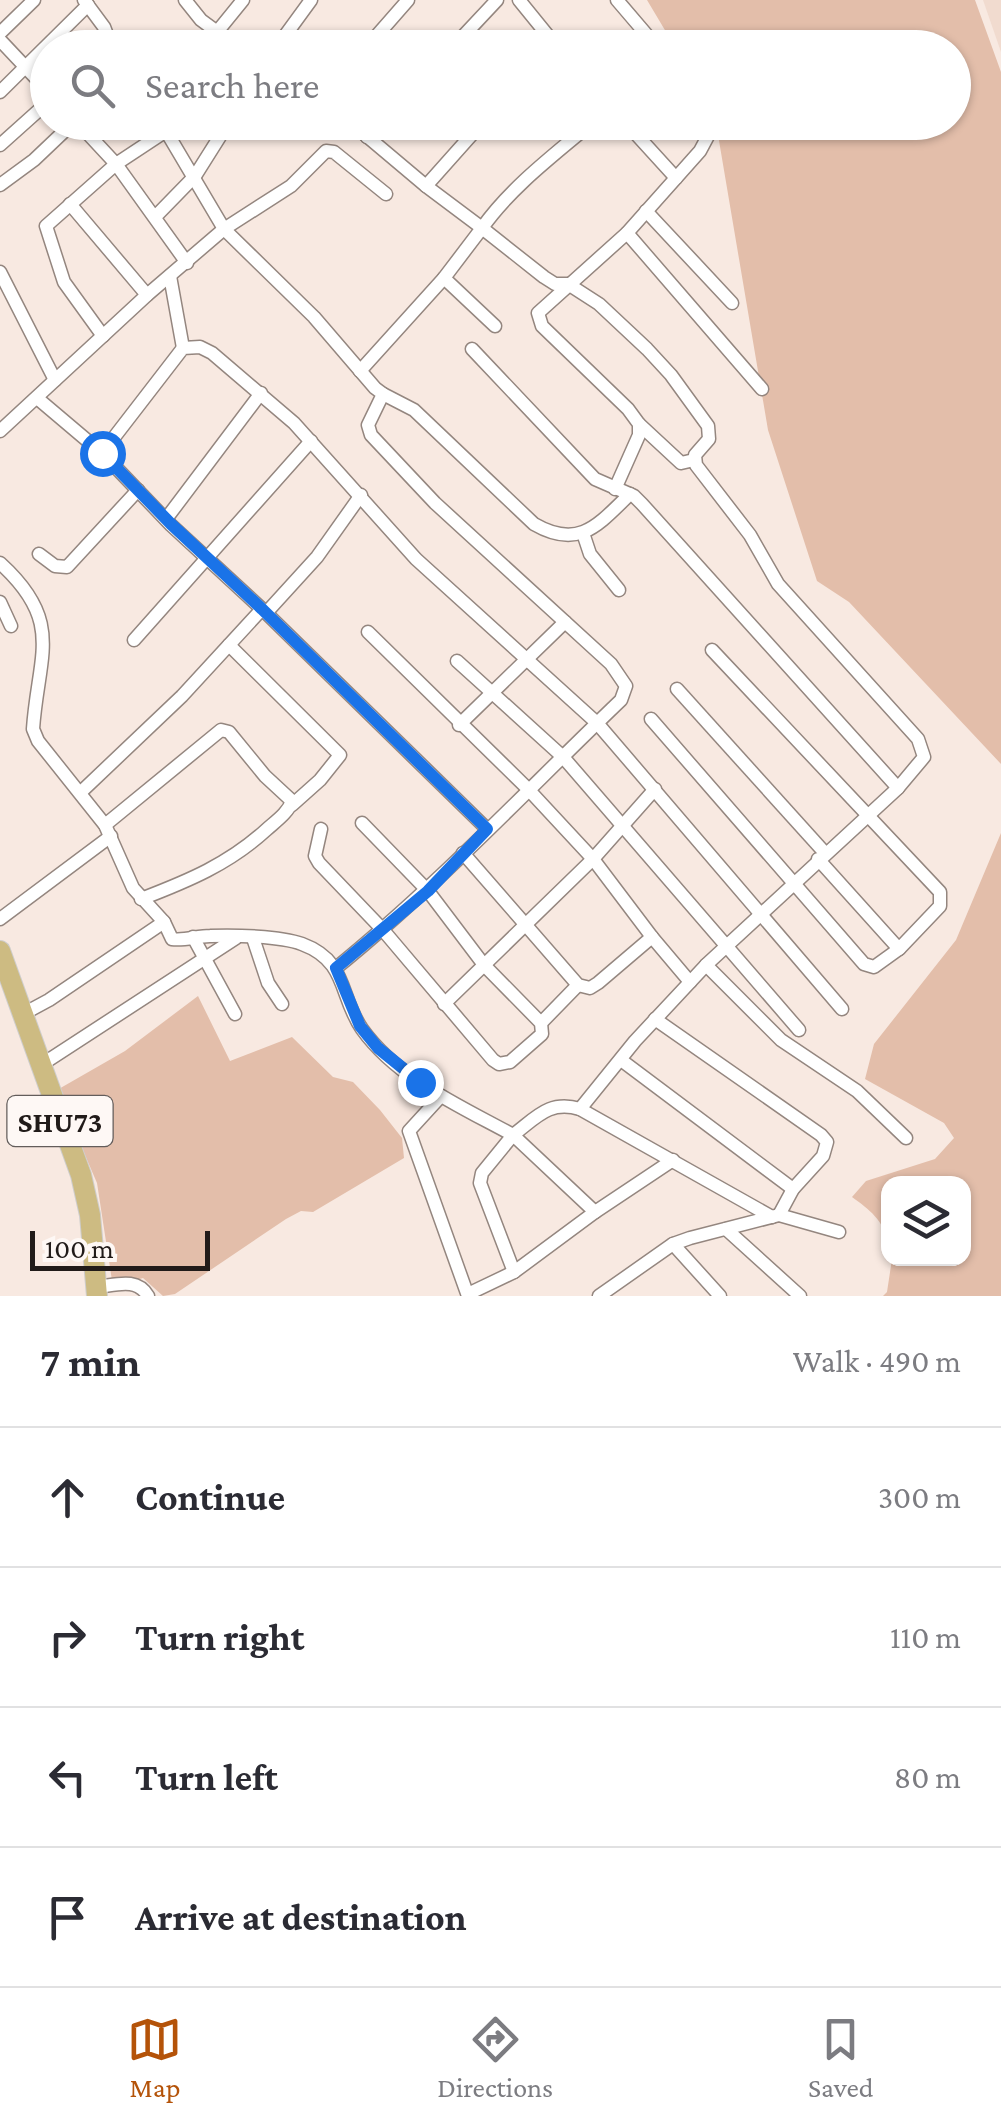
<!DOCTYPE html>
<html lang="en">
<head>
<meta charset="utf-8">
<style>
  :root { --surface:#fff; --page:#f7f7f7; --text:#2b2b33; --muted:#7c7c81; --line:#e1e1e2; --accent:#b45309 }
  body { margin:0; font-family:"Crimson Pro",serif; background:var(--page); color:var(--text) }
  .controls { position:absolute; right:30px; bottom:30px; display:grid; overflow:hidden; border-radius:20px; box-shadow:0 2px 8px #0004 }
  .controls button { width:90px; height:90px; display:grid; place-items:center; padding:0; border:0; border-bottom:2px solid var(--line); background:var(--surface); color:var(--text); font:50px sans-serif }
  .scale { position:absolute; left:30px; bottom:25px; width:180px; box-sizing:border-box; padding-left:10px; border:5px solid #211b19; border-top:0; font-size:28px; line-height:35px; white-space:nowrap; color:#211b19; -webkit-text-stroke:8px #fef8f5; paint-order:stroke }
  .stop { position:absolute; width:30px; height:30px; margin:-22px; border:8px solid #1a73e8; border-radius:50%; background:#fff }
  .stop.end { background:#1a73e8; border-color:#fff; box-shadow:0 2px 10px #0008 }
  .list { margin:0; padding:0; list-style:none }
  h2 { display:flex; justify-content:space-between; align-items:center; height:130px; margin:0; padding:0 40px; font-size:42px }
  h2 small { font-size:32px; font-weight:400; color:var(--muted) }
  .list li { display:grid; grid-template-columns:65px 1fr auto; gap:30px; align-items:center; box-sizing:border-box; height:140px; padding:0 40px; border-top:2px solid var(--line) }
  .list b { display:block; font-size:38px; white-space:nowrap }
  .list em { font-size:32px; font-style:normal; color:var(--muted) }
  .icon { flex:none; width:55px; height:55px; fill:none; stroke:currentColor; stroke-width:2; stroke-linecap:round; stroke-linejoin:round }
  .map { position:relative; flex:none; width:1001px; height:1296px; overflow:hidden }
  .search { position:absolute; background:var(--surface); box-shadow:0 2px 8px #0004; left:30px; right:30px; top:30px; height:110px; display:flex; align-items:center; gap:25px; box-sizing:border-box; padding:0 35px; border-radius:55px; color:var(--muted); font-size:38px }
  .sheet { height:690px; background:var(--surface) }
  nav { display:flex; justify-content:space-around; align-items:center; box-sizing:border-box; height:140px; border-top:2px solid var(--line); background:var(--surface); font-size:28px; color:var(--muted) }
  nav a { display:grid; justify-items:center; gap:5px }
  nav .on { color:var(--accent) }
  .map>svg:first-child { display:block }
  .built { fill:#f1dbcf }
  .green { fill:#e3beaa }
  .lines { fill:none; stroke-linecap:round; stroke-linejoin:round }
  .street-casing { stroke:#94867f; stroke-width:15 }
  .primary-casing { stroke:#cecdcc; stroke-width:22 }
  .street { stroke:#fff; stroke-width:12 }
  .primary { stroke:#cdbb82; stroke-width:20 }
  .route { stroke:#1a73e8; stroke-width:12 }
  .labels { text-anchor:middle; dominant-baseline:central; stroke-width:9; stroke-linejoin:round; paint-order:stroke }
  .shield { fill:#fef8f5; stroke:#635d5b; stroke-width:2.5 }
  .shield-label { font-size:30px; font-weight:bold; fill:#211b19 }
</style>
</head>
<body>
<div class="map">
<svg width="1001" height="1296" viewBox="0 0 1001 1296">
  <rect width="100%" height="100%" fill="#f8e9e1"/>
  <!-- built -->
  <polygon class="built" points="983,0 1001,0 1001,52"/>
  <!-- green -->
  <g class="green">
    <polygon points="647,0 975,0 1001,72 1001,764 849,602 817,581 768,430 716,123 954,122 954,48 675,47"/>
    <path d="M1001,833V1296H883L887,1292L892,1259L964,1258V1184H888V1242C883,1220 870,1210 852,1197L866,1181L935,1159L954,1138L944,1123L865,1079L874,1044L956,940Z"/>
    <polygon points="198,996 230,1061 292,1037 333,1077 353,1082 380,1110 402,1138 404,1158 313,1212 301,1211 286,1219 175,1294 163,1296 143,1278 113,1287 97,1183 57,1090 125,1051"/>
  </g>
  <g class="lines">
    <defs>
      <g id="street">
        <polyline points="84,0 104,27 112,48"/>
        <polyline points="185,0 201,20 239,48"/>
        <polyline points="519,0 558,48"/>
        <polyline points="617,0 658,48"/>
        <polyline points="217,32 243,0"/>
        <polyline points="0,33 34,0"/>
        <polyline points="0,40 48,91"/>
        <polyline points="276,48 311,0"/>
        <polyline points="366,48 408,0"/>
        <polyline points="452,48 497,0"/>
        <polyline points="0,92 88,5"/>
        <polyline points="77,122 116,164 187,263"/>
        <path d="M171,122L166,131L224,229L314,317L375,388L383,394L368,425L371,435L435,503L611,664L626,686L621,700C527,790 437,886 336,968"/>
        <polyline points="350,122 426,186 482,228 444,278 360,371"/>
        <polyline points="625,122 676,178"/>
        <polyline points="367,137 381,122"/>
        <polyline points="0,145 48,102"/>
        <polyline points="0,185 34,160 74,122"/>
        <polyline points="426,186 483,122"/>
        <polyline points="70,204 147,295"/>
        <polyline points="646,211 732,303"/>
        <polyline points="155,217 195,176 229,122"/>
        <polyline points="627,233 762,389"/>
        <polyline points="0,272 55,380"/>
        <polyline points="170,276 183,348"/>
        <polyline points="444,278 495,326"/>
        <polyline points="103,336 64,282 46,226 116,164 166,131 159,122"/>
        <polyline points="472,349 595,479 634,496 642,504 898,788"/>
        <path d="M383,394L414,410L534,524C579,550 598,525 630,494"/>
        <polyline points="37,398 102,453 171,525 262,609 487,829"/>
        <polyline points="639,424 681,463 694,460"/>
        <polyline points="0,431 147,295 224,229 291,186 326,151 334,152 386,194"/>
        <polyline points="102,453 183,348 200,347 212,353 294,423 416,559 597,723 842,1009"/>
        <polyline points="615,489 639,435 639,424 628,409 542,326 538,313 627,233 700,151 708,136 709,122"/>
        <polyline points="166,519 261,393"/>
        <polyline points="583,533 590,554 619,590"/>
        <polyline points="39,554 55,566 67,567 138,490"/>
        <path d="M0,563C65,622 38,655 33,729L38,741L105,825L133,888L164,922L172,939C184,941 197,936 210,936C234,935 280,936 302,944C348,961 339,996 362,1029C398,1079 460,1106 513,1135C537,1117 549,1100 580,1109L772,1217"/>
        <polyline points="0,602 11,626"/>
        <polyline points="266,613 317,557 361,495"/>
        <polyline points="368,632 528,789 593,859 652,937"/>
        <polyline points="134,640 311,441"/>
        <polyline points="229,645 340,755 320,780 292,805"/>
        <polyline points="712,650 940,892 940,906 899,949 818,859"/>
        <polyline points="457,661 563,757 799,1030"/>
        <polyline points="677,689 825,853"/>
        <polyline points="651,719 864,964 874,967 899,949"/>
        <polyline points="459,725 565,622"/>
        <polyline points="81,792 182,696 262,609"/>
        <path d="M105,825L221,730L229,732L265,776L292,801C288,813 276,821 266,830C229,864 188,881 141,899"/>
        <polyline points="321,829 315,856 319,863 383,930 493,1060 499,1064 510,1062 542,1034 541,1023 484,965 428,891 362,823"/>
        <polyline points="463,853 578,985 590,988 598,983 652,937 690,982"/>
        <polyline points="0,919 111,836"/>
        <polyline points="193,937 235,1014"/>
        <polyline points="253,938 268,983 282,1004"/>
        <polyline points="706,965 781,1040 857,1091 906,1138"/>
        <polyline points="444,1004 593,859 655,789"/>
        <polyline points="23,1014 49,1000 164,922"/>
        <polyline points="655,1019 821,1135 827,1142 823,1156 793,1189 779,1215"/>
        <polyline points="541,1023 578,985"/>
        <polyline points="621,1060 793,1189"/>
        <polyline points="41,1065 236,938"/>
        <polyline points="441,1096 409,1131 468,1296"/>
        <path d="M580,1109L635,1041L706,965L898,788L924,757L918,739L778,584L750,535L696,465L695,455L709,439L708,426L671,375L647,349L599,304L568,284H555L544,277L482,228C511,187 555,154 593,122"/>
        <polyline points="726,1229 800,1296"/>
        <polyline points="673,1244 720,1296"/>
        <polyline points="514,1272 595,1212 673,1160"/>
        <path d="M97,1287C116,1285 137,1277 148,1296"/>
        <polyline points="468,1294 514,1272 480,1183 482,1173 513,1135 595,1212"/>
        <polyline points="599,1296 673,1244 690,1238 779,1215 839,1232"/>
      </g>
      <polyline id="primary" points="0,951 81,1175 90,1215 97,1296"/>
    </defs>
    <!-- street casing -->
    <use href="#street" class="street-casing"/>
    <!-- primary casing -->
    <use href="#primary" class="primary-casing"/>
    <!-- street -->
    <use href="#street" class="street"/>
    <!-- primary -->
    <use href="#primary" class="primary"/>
  </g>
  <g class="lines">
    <!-- route -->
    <polyline class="route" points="102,453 171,524 262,609 487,829 428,891 336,968 360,1026 378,1048 420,1082"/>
  </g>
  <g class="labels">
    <!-- shield labels -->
    <rect class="shield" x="7.5" y="1096" width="105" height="50" rx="8"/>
    <g class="shield-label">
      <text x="60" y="1121">SHU73</text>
    </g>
  </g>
</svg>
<div class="controls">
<button><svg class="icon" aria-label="layers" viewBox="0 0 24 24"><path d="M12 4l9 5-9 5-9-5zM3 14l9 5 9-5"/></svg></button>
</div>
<div class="scale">100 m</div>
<div class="stop" style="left:102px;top:453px"></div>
<div class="stop end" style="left:420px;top:1082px"></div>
<div class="search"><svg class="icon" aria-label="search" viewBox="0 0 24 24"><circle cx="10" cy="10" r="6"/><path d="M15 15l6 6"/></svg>Search here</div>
</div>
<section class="sheet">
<h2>7 min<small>Walk · 490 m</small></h2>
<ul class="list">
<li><svg class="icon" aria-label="ahead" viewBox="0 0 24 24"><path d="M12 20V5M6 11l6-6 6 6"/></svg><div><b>Continue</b></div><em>300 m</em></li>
<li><svg class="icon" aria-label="right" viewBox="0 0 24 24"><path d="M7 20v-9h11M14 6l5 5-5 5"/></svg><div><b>Turn right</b></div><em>110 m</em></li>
<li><svg class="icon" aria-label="left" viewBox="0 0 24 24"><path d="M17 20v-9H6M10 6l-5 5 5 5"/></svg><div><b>Turn left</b></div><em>80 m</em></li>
<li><svg class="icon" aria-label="arrive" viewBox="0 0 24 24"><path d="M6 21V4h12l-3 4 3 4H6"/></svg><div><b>Arrive at destination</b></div></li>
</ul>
</section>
<nav>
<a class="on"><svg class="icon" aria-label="map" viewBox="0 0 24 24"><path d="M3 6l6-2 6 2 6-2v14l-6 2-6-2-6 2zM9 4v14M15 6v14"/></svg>Map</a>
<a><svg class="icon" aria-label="directions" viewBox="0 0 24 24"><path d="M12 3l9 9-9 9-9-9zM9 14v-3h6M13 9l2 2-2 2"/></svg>Directions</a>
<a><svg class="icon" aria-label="saved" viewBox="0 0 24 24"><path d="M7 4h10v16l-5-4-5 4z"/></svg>Saved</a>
</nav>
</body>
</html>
